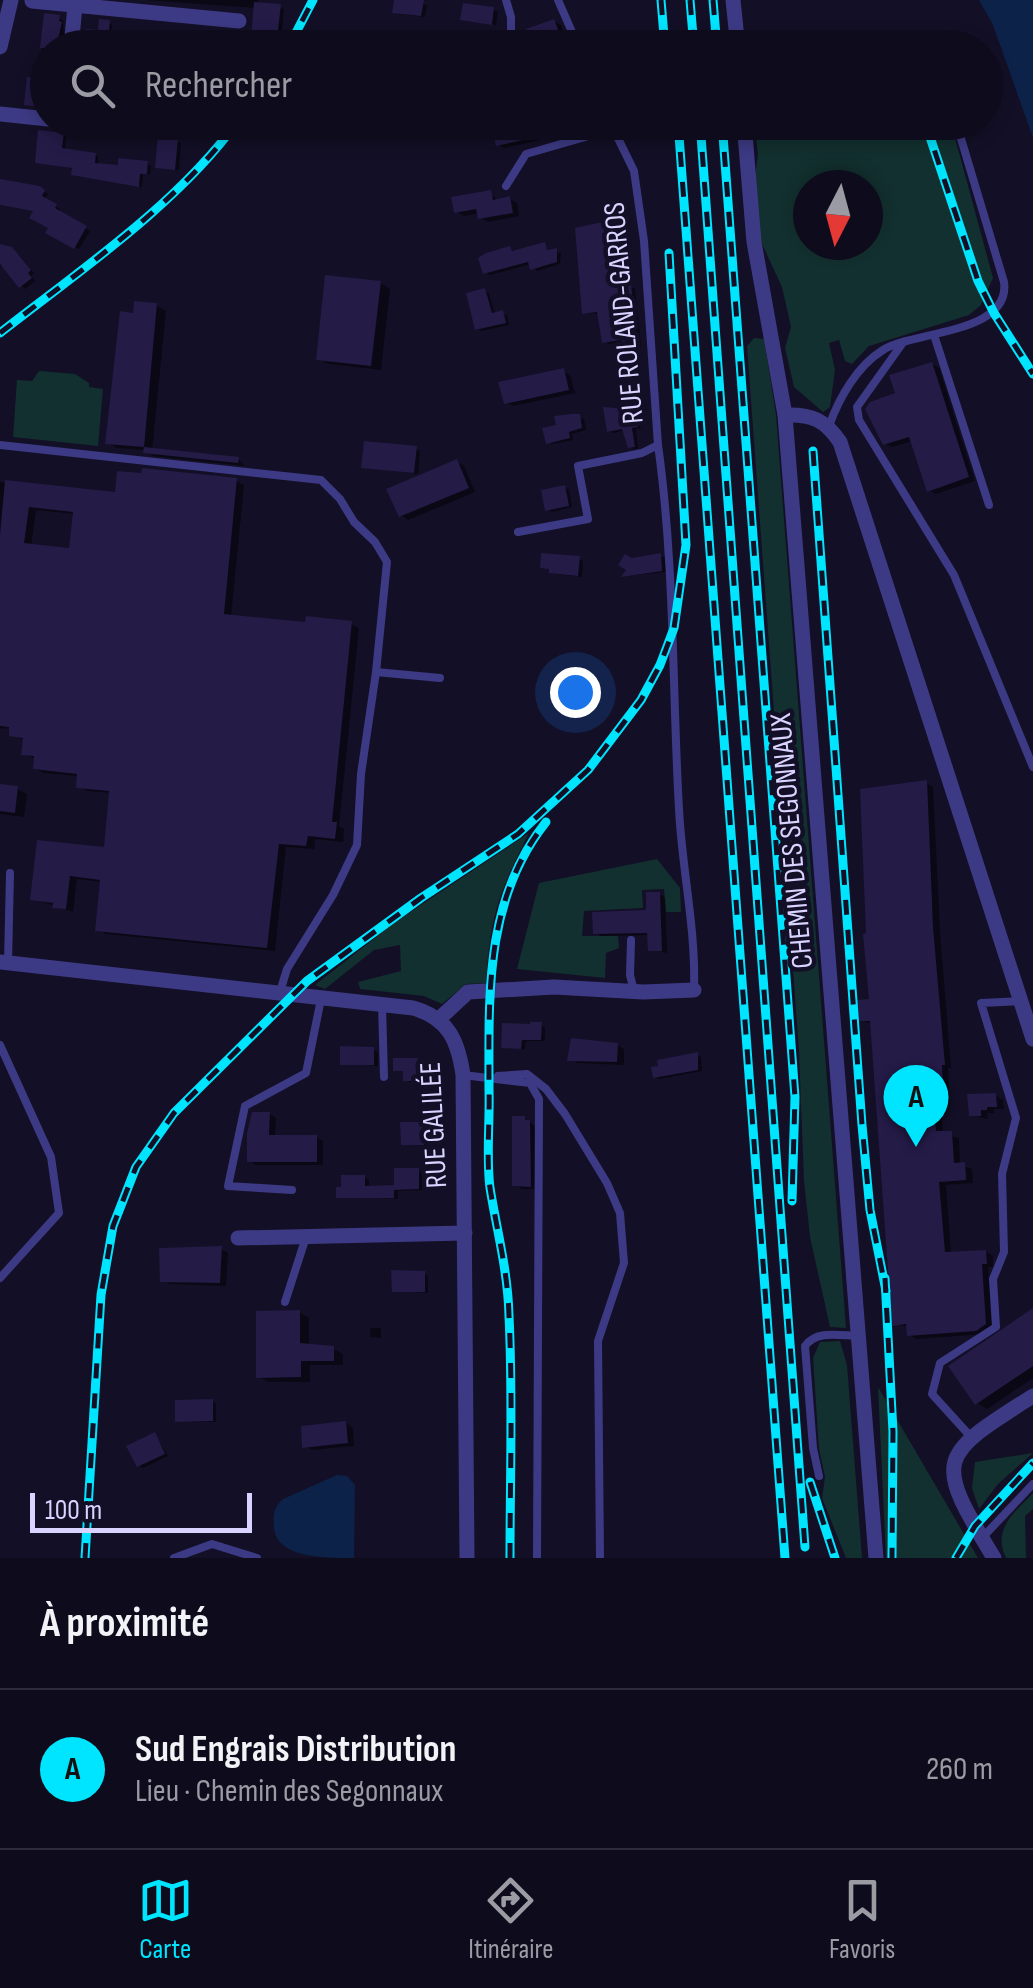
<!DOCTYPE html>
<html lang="fr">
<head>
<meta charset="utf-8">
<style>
  :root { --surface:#0e0b1c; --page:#171425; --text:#f1f3f6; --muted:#9b9ba3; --line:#2e2b3b; --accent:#00e5ff }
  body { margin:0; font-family:"Sofia Sans Condensed",sans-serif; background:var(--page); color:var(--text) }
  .compass { position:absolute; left:793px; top:170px; width:90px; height:90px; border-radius:50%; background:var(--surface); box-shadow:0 5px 15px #0003; rotate:186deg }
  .scale { position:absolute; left:30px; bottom:25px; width:222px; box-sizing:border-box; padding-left:10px; border:5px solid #d9d4ff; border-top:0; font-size:28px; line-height:35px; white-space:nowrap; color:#d9d4ff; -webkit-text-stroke:8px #130f26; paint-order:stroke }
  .you { position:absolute; left:575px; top:692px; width:35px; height:35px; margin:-25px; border:8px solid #fff; border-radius:50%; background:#1a73e8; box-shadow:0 0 0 15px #1a73e833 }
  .badge { display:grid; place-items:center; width:65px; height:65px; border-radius:50%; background:var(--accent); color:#111; font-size:32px; font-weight:700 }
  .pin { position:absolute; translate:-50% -82px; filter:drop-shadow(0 2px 5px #0008) }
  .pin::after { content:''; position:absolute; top:52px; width:35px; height:30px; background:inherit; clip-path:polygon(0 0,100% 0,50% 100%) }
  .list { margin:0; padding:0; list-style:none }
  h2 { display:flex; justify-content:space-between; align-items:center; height:130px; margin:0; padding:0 40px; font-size:42px }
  h2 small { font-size:32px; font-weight:400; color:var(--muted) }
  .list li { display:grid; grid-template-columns:65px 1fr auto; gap:30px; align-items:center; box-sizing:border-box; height:160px; padding:0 40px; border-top:2px solid var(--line) }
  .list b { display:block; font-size:38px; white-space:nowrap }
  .list p { margin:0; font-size:32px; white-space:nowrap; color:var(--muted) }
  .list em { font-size:32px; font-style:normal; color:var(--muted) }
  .icon { flex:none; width:55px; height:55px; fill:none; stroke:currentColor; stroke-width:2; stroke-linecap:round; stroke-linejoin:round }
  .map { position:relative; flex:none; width:1033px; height:1558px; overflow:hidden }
  .search { position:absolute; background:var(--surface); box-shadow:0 5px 15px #0003; left:30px; right:30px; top:30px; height:110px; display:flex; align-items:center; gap:25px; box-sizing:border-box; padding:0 35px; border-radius:55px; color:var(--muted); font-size:38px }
  .sheet { height:290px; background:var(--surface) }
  nav { display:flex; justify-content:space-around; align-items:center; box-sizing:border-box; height:140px; border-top:2px solid var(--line); background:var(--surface); font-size:28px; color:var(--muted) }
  nav a { display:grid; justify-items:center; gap:5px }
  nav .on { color:var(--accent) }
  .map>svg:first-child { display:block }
  .green { fill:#12302f; fill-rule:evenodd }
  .water { fill:#0c2248 }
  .shadow { fill:#0007; fill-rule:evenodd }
  .building { fill:#241b47; fill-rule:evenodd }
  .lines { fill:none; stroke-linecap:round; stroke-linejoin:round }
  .lane { stroke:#3d3a85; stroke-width:8 }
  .street { stroke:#3d3a85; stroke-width:15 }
  .rail-casing { stroke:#00e5ff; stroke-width:9 }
  .rail { stroke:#130f26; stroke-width:5; stroke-dasharray:15; stroke-linecap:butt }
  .labels { text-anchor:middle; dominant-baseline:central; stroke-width:9; stroke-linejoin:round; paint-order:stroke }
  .street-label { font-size:30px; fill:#d9d4ff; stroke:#130f26 }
</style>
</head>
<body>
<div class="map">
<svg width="1033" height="1558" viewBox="0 0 1033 1558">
  <rect width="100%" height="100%" fill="#130f26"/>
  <!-- green -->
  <g class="green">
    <path d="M754,123H951L993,278L981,305L969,315L869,346L852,364L845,361L839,340L829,343L835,370L830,407L823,412L794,387L785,348L791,327L782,287L757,233L753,192L758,154ZM808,185H868V245H808Z"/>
    <polygon points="754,338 764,339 776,415 846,1328 830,1327 810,1237 804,1181 799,1051 747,346"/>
    <polygon points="39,371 75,374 89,383 89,387 103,389 98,446 13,437 17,380 32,381"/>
    <path d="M529,833C499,892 490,916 486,983L466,984L442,1004L424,996L360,989L358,982L401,971L400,945L374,950L325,989L315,985L394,923Z"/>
    <polygon points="657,859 680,888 681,912 666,912 664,889 642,890 643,908 584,911 582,936 618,936 619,948 606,953 605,978 517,969 539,883"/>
    <polygon points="840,1341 847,1365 862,1558 846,1558 822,1498 825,1477 819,1449 813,1358 820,1342"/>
    <polygon points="878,1387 978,1558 886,1558"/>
    <polygon points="1033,1453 998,1484 979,1509 972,1488 975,1462"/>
    <path d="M1033,1493V1509L1025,1516L1026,1558H1006C992,1529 1014,1513 1033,1493Z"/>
  </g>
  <!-- water -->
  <g class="water">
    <polygon points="979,0 1033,0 1033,138 993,25"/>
    <path d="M337,1475L347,1476L355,1485L354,1558C323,1558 277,1558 274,1528C273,1515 273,1508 283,1499Z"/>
  </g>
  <!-- shadow -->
  <g class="shadow">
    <polygon points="145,0 258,0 258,4 284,9 281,38 255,34 256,8"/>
    <polygon points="396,0 427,5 425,17 399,14"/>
    <polygon points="493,9 498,12 496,25 463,19"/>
    <polygon points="46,16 63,20 64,35 61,35 59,48 48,48 48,103 44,103 43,107 27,104 39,81"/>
    <polygon points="554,22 561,25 569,48 536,48"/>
    <polygon points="109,23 112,25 111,34 142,35 145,37 145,47 150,48 91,44"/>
    <polygon points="423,37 428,48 406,48 405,42"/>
    <polygon points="548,122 598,122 600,129 574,137 568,134 505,148 498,145 516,124 523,128"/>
    <polygon points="157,134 181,143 179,170 162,169 160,140"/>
    <polygon points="63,135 66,137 65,151 95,155 98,157 98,165 120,168 147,164 151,166 150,174 143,174 142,187 77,176 74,168 38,162"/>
    <polygon points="0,181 39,189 48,194 44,200 60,209 58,212 90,231 79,249 49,232 51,227 36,211 0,205"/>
    <polygon points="490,193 498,201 510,199 517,203 519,216 488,222 481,218 480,213 464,216 457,212"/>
    <polygon points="621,220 626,223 632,246 616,254 619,287 635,288 641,347 630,348 624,342 609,344 604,341 600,314 585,313"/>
    <polygon points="544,245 550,252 561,253 560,264 537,271 531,264 490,275 485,272 510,249 516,252"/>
    <polygon points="0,247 16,252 34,273 31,276 35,281 25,289 5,267 0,266"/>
    <polygon points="380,283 390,289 381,370 329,364 319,359"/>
    <polygon points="485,291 489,293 495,315 507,315 509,325 482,331 477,329"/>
    <polygon points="157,306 166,311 152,451 238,459 245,466 153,456 146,450 117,448 108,442 136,316"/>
    <polygon points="932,364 939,368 975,481 936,494 929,490 913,441 892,447 885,443 898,395"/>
    <polygon points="563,371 570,375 575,393 513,406 506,402"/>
    <polygon points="632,411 636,414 641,428 636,429 638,448 634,449 630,447 625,430 613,433 609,431"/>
    <polygon points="579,417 584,419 586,430 572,434 573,440 552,444 548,442"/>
    <polygon points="416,449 420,451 418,474 363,466"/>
    <polygon points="457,462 464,466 475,492 408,520 401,515"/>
    <path d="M236,481L244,485L231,617L307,625L351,624L359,628L339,826L344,829L343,842L315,839L314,849L286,847L275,951L106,934L98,929L103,882L77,879L73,912L33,899L106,849L112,793L87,791L79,786V776L43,773L35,768L36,759L24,754L25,740L11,734L12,729L0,728V482L117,494ZM36,510L75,514L71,551L31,547Z"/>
    <polygon points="565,488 569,490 572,507 552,512 548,509"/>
    <polygon points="661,556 665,558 666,572 625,576 631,561"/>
    <polygon points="579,559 583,561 582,577 556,574 543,566"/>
    <polygon points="926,783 933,787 940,932 951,1068 948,1068 949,1089 940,1090 943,1134 959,1138 960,1165 972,1169 973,1183 946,1185 951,1255 986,1252 993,1256 993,1267 988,1267 993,1328 984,1334 917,1339 909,1335 909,1327 895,1324 872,1024 860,1020 871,1002"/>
    <polygon points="0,787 17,789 27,794 24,817 0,814"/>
    <polygon points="659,894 665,898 667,953 650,949 650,935 601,936 595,933 649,912"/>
    <polygon points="541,1025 545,1027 545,1041 526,1041 525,1049 504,1047"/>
    <polygon points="617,1045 624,1049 624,1065 577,1063 570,1059"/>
    <polygon points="373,1050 378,1052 378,1066 343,1063"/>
    <polygon points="697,1055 701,1057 702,1071 659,1079 655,1077 661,1068"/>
    <polygon points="417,1060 428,1067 428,1082 409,1082 405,1079 405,1072 396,1069"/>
    <polygon points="995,1095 1003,1100 1004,1109 994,1109 994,1113 987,1113 988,1119 971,1115"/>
    <polygon points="269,1114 276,1118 275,1137 316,1137 323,1141 323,1165 256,1165 249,1161"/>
    <polygon points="524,1118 536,1127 537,1189 522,1189 515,1185"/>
    <polygon points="423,1124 427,1127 428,1146 403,1144"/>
    <polygon points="418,1170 422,1173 422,1190 398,1191 398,1199 339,1196 364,1177 369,1180 369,1189 397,1188"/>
    <polygon points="221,1249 228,1253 226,1286 170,1284 162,1280"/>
    <polygon points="424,1274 428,1276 428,1293 395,1291"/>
    <polygon points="1033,1311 1033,1378 987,1409 977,1403"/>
    <polygon points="299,1312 309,1318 309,1345 333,1349 343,1354 343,1365 310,1365 310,1382 269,1382 259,1377"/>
    <polygon points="370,1328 381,1328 381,1338 370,1337"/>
    <polygon points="212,1401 216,1404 216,1422 177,1421"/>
    <polygon points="346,1423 353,1428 354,1446 312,1450 305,1446"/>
    <polygon points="155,1435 168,1456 143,1468 139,1466"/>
  </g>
  <!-- building -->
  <g class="building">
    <polygon points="394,0 424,0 421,16 392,13"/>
    <polygon points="254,2 281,4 276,48 235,48 236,35 257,37 251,37"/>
    <polygon points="463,3 494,7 492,25 460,20"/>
    <polygon points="44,13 60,15 59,21 62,22 56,48 40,48"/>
    <polygon points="99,19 110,20 109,31 143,33 142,48 85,44 86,29 98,30"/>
    <polygon points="554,19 565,48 533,48 526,29"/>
    <polygon points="165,36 198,40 198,48 164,48"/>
    <polygon points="27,77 48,79 48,103 40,102 40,107 24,105"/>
    <polygon points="510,122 517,122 518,126 536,122 599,124 565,135 564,131 496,146 492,127"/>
    <polygon points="38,130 64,133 62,148 96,153 95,163 118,165 118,158 148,161 147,174 140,174 139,187 71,175 72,168 35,163"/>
    <polygon points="158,133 178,138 175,170 155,168"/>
    <polygon points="0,179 40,186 45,190 42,196 57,204 55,208 87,226 74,249 45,233 48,228 29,218 33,211 0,205"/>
    <polygon points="491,190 493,200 510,196 513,213 478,219 476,209 454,213 451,197"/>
    <polygon points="621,218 628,244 612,252 615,285 631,283 637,345 622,347 621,340 602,343 597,312 582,314 575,228"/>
    <polygon points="545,242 547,250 557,248 557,262 530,270 528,262 483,274 478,258 486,253 510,246 512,251"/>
    <polygon points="0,244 12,247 31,270 28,273 32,278 19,288 0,264"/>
    <polygon points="325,275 381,281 371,366 316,360"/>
    <polygon points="485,288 492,313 503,310 506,323 475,330 466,293"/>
    <polygon points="134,301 157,303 144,447 105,444 120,311 133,313"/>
    <polygon points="932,362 969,477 927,492 909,437 883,445 865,409 870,402 895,393 889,375"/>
    <polygon points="564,368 569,390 504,404 498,382"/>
    <polygon points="603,407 632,409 638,427 632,428 635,447 628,448 622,429 607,432"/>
    <polygon points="572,414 580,414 582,428 569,432 570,438 546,444 542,428 556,425 554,416"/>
    <polygon points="364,441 417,446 414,473 361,468"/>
    <polygon points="144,447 239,457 238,463 143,453"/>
    <polygon points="457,459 469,488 399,517 386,489"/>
    <path d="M142,468L237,478L224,614L305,622L306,616L352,621L332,822H337L335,839L308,836L306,846L279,844L267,948L95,931L100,880L70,876L66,909L52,908L53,903L30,900L37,840L104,847L109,791L76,788L77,774L33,769L34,756L21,755L23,738L9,736V727L0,726V535L5,480L115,492L117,471L141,473ZM29,507L73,512L69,548L24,543Z"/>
    <polygon points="565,485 569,506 545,511 541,490"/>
    <polygon points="541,553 580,556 578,576 549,573 549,569 540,568"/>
    <polygon points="661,553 662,571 621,577 626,570 618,565 625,554 632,558"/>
    <polygon points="927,780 933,927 945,1065 942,1065 943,1086 933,1087 936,1131 952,1131 954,1163 965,1162 966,1180 939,1182 945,1252 986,1250 987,1264 982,1264 986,1324 976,1331 907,1336 906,1324 892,1326 870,1021 858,1021 857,1000 869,999 863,934 866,933 860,789"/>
    <polygon points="0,784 18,786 15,813 0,811"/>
    <polygon points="646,892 660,892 662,951 648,951 647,933 593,934 592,912 646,910"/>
    <polygon points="530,1022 542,1022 541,1040 522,1040 521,1049 501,1048 502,1023 530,1024"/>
    <polygon points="571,1038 618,1043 617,1062 567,1061"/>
    <polygon points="340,1046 374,1047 374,1065 340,1065"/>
    <polygon points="698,1052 698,1070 653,1078 651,1067 658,1066 657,1060"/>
    <polygon points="393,1058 418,1058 417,1062 424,1062 424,1081 403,1081 403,1071 393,1071"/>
    <polygon points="996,1093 997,1107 987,1107 987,1110 981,1110 981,1116 969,1116 967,1094"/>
    <polygon points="252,1112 270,1112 269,1135 317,1135 317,1162 247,1162 247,1133"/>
    <polygon points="512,1116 525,1116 525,1120 530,1120 531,1187 512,1186"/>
    <polygon points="400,1122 424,1122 424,1145 401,1145"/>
    <polygon points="394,1168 419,1168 419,1189 394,1190 394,1198 336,1198 336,1187 341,1187 341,1175 365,1175 365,1186 394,1185"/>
    <polygon points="222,1246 220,1283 160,1282 159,1248"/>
    <polygon points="391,1270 425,1271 425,1292 392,1292"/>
    <polygon points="1033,1308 1033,1366 975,1405 948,1366"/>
    <polygon points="300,1310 300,1343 334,1346 334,1361 301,1361 301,1377 256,1378 256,1311"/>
    <polygon points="213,1399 213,1421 175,1422 175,1400"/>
    <polygon points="346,1421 348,1443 302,1448 301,1426"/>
    <polygon points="155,1432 165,1454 137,1467 126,1446"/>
  </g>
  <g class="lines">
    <!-- lane -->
    <g class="lane">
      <polyline points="506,0 511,17 511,48"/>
      <polyline points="558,0 579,48"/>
      <polyline points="610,122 634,171 644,241 658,445"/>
      <polyline points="506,186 526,154 613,129"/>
      <polyline points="934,335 989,505"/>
      <polyline points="902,344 857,407 859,420 954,575 1033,767"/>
      <path d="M829,426C839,398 857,366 883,350C913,331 1011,334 1004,282L956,122"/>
      <polyline points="0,445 321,480 340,499 354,522 375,542 387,562 376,672"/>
      <path d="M518,532L588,519L578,466L642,453L658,445C675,566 672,687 679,809C682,870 696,928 694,990"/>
      <polyline points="631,940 630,975 634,991"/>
      <polyline points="8,963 10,873"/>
      <polyline points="279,995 287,969 333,895 357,845 361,774 376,672 440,678"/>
      <polyline points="382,1004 384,1077"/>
      <polyline points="0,1045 51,1157 59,1213 0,1278"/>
      <polyline points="463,1075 530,1083 539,1099 537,1558"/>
      <polyline points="498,1076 527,1074 546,1089 565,1114 607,1183 620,1213 624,1263 598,1341 600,1558"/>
      <polyline points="292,1190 228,1186 245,1106 306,1073 321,999"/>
      <polyline points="285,1302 306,1237"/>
      <polyline points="971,1437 932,1394 940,1363 996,1327 993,1279 1004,1252 1002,1174 1016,1118 981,1003 1021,1001"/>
      <path d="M819,1476L813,1448L805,1346C817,1329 841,1336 860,1336"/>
      <polyline points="982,1538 1033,1484"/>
      <polyline points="174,1558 212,1544 257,1558"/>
    </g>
    <!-- street -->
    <g class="street">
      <polyline points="733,0 738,48"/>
      <polyline points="32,1 239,21"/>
      <polyline points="0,47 11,0"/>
      <polyline points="71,48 75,6"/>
      <polyline points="0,114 48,119"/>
      <polyline points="75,122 107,126 114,122"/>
      <polyline points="161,122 202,132"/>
      <polyline points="744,122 754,242 785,415 876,1558"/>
      <path d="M785,415C812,414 825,420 840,442L1033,1039"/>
      <path d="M0,962L413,1008C448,1018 458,1040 463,1075L467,1558"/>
      <polyline points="439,1019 468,992 554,987 643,992 694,990"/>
      <polyline points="238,1238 465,1233"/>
      <path d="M994,1558C934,1459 936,1457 1033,1396"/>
    </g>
    <defs>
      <g id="rail">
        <polyline points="661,0 665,48"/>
        <polyline points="690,0 694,48"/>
        <polyline points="713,0 717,48"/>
        <polyline points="288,48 313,0"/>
        <polyline points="678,122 785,1558"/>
        <polyline points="700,122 805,1547"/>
        <polyline points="722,122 795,1097 792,1201"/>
        <polyline points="925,122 978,281 994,313 1033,374"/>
        <path d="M0,333C78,272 179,203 237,122"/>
        <polyline points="813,451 862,1125 870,1210 886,1291"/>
        <polyline points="885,1278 893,1432 892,1558"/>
        <polyline points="810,1482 835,1558"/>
        <polyline points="85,1558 101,1295 113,1226 136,1167 174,1113 307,981 421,898 518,834 588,770 641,700 660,665 674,628 686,545 669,253"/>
        <path d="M510,1558C510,1477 513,1396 509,1316C508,1272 497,1231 490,1188C486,1157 490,1122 489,1090C489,996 484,900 546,822"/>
        <polyline points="956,1558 975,1526 1033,1463"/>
      </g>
    </defs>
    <!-- rail casing -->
    <use href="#rail" class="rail-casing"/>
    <!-- rail -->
    <use href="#rail" class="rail"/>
  </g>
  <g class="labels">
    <!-- street labels -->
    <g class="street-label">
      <text transform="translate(624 313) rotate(-95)">RUE ROLAND-GARROS</text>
      <text transform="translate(792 841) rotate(-95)">CHEMIN DES SEGONNAUX</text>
      <text transform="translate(434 1125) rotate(-93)">RUE GALILÉE</text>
    </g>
  </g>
</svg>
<svg class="compass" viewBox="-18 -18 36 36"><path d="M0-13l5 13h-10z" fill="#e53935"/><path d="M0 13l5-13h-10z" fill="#9b9ba3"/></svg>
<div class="scale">100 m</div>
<div class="you"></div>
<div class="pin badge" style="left:916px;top:1147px">A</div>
<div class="search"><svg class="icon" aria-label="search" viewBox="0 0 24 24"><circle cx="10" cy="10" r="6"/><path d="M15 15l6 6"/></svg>Rechercher</div>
</div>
<section class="sheet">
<h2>À proximité<small></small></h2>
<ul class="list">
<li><span class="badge">A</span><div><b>Sud Engrais Distribution</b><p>Lieu · Chemin des Segonnaux</p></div><em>260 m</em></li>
</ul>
</section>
<nav>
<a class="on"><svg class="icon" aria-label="map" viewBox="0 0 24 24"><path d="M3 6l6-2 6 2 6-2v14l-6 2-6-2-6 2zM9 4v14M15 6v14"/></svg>Carte</a>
<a><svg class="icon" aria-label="directions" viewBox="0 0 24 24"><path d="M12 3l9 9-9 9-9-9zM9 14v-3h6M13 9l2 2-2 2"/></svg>Itinéraire</a>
<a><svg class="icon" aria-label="saved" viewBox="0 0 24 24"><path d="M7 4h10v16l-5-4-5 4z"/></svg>Favoris</a>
</nav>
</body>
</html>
